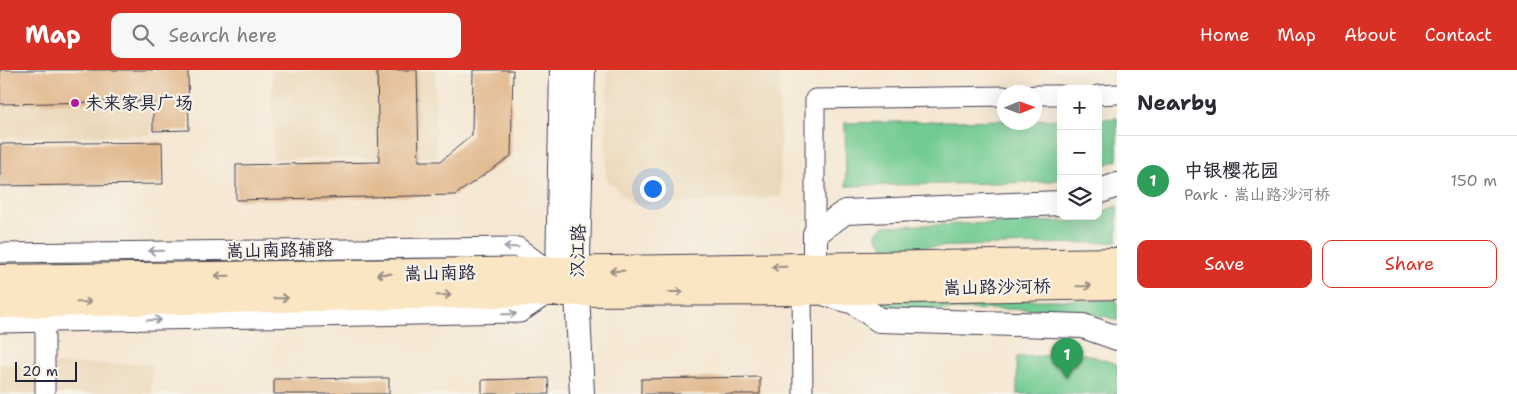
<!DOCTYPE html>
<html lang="en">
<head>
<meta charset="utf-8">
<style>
  :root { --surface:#fff; --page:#f7f7f7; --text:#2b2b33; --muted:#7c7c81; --line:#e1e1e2; --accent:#d93025 }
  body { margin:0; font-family:"Shantell Sans","LXGW WenKai TC",sans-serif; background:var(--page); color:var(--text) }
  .controls { position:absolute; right:15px; top:15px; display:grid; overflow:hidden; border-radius:10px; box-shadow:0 5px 20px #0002 }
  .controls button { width:45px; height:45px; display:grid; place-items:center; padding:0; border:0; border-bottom:1px solid var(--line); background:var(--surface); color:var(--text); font:25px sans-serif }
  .compass { position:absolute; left:997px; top:15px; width:45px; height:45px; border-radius:50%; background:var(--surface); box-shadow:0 5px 20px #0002; rotate:89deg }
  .scale { position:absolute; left:15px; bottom:12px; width:62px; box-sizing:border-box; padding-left:5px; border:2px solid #22223b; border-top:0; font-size:14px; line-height:18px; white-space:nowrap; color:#22223b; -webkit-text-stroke:4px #f7f3e8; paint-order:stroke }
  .you { position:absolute; left:652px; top:118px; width:18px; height:18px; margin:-12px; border:4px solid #fff; border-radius:50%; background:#1a73e8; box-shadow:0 0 0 8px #1a73e833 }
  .badge { display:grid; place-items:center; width:32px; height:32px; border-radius:50%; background:var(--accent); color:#fff; font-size:16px; font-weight:700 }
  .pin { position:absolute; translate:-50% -41px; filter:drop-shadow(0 1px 2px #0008) }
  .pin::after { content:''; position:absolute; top:26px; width:18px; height:15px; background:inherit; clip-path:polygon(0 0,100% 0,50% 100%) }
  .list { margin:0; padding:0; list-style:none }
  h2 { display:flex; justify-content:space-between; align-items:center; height:65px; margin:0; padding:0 20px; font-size:21px }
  h2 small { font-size:16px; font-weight:400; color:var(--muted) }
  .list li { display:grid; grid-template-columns:32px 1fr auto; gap:15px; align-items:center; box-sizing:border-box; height:90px; padding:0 20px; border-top:1px solid var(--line) }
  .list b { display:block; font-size:19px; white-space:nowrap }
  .list p { margin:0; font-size:16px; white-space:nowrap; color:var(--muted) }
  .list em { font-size:16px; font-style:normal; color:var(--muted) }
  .actions { display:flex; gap:10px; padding:15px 20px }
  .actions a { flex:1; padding:11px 0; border:1px solid var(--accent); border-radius:10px; text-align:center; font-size:18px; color:var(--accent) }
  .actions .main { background:var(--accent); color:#fff }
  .icon { flex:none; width:28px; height:28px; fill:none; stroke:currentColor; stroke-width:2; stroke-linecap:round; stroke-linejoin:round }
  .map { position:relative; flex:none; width:1117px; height:324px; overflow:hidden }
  header { display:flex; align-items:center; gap:30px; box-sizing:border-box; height:70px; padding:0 25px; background:var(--accent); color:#fff }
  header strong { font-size:24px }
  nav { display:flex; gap:28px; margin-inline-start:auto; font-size:18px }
  .search { width:350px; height:45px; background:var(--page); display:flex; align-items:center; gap:12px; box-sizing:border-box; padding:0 18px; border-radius:10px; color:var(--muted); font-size:19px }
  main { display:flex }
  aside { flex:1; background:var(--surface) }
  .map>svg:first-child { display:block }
  .built { fill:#ebd8ba }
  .green { fill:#70ca91; stroke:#497666 }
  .building { fill:#e2ba8f }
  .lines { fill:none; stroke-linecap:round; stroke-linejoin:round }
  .minor-casing { stroke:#424052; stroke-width:21 }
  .tertiary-casing { stroke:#424052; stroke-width:26 }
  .secondary-casing { stroke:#424052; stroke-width:30 }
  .minor { stroke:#fff; stroke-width:19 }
  .tertiary { stroke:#fff; stroke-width:24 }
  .secondary { stroke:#fbe6c3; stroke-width:28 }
  .oneway { stroke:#9c9ca7 }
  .oneway2 { stroke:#998e86 }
  .poi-dot { fill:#b5179e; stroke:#f7f3e8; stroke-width:2 }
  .labels { text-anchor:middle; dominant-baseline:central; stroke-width:4.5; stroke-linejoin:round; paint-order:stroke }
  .poi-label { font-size:18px; fill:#22223b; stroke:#f7f3e8; text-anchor:start }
  .street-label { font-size:18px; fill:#22223b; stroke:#f7f3e8 }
</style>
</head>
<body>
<header>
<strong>Map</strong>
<div class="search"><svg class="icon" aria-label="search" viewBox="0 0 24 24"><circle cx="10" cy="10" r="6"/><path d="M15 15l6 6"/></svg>Search here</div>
<nav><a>Home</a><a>Map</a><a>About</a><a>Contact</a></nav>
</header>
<main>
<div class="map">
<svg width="1117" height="324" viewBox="0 0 1117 324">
  <rect width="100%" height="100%" fill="#f7f3e8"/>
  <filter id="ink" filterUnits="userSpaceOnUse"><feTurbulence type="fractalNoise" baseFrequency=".02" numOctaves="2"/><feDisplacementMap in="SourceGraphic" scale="10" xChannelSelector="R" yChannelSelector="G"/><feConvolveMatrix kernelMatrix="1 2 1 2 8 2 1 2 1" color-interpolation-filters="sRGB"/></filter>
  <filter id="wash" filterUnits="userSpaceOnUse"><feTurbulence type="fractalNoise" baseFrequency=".0096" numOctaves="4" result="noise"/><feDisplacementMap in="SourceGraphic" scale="20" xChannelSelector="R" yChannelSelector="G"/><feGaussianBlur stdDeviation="1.12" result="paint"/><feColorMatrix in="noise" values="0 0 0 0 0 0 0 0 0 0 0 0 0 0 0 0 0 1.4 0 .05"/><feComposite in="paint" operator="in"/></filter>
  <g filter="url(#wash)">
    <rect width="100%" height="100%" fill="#f5e7d3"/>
    <!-- built -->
    <g class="built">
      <polygon points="0,0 149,0 151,65 0,68"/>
      <polygon points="272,0 435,0 436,87 273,89"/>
      <polygon points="607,0 779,0 781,127 632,135 606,108"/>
      <rect x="0" y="294" width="152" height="30"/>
    </g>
    <!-- green -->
    <g class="green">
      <polygon points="1117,48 1117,90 1098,98 1098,49"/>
      <polygon points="1061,49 1061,109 1046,112 846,116 845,53 1004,50 1004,52 1034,52 1035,50"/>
      <polygon points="1117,136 1117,172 885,178 875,165 884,156 1077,151 1089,146 1098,146 1098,143"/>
      <polygon points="884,230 1117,230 1117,251 1108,247 1053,239 891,240 883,236"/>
      <polygon points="1085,284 1117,294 1117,324 1017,324 1017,287"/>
    </g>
    <g id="blocks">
      <!-- building -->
      <g class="building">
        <polygon points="0,0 188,0 189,60 153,61 153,31 0,34"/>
        <polygon points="377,0 417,0 419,91 441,91 472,65 473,0 513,0 511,86 455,125 236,130 236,95 379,92"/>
        <polygon points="162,72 163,114 0,116 0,74"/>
        <polygon points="760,307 760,324 641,324 641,309"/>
        <polygon points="389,308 389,324 274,324 274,309"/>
        <polygon points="548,308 549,324 482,324 482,310"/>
      </g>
    </g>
  </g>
  <g filter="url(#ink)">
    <use href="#blocks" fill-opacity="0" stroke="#424052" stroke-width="1"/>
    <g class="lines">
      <defs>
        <g id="minor">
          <polyline points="1034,25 1061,25"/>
          <polyline points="1098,25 1117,24"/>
          <polyline points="815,164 815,29 1004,26"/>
          <polyline points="0,183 518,177 551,202"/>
          <polyline points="802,221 803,324"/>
          <polyline points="45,240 45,324"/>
          <polyline points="0,253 520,243 551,222"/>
        </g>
        <g id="tertiary">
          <polyline points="562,0 558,202 569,214"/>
          <polyline points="1098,122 1117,115"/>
          <polyline points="815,196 815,164 845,142 1061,133"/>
          <polyline points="826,224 854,232 879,250 1083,256 1117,268"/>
          <polyline points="582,324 577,222 583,0"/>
        </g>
        <g id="secondary">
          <path d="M0,209C372,204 745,198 1117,192"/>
          <polyline points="0,234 551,222 802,221 1117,215"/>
        </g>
      </defs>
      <!-- minor casing -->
      <use href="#minor" class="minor-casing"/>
      <!-- tertiary casing -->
      <use href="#tertiary" class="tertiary-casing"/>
      <!-- secondary casing -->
      <use href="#secondary" class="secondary-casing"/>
      <!-- minor -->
      <use href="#minor" class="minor"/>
      <!-- tertiary -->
      <use href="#tertiary" class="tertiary"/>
      <!-- secondary -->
      <use href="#secondary" class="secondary"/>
    </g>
    <!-- one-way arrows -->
    <defs><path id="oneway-shaft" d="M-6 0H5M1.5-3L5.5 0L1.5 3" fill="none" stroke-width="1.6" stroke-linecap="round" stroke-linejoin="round" transform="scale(1.25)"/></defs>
    <g class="oneway">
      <use href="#oneway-shaft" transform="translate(511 177) rotate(-179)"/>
      <use href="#oneway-shaft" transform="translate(156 181) rotate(179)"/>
      <use href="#oneway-shaft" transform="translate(509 244) rotate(-1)"/>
      <use href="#oneway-shaft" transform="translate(154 250) rotate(-1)"/>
    </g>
    <g class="oneway2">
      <use href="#oneway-shaft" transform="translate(779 197) rotate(179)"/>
      <use href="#oneway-shaft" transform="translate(617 201) rotate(179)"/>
      <use href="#oneway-shaft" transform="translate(384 204) rotate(179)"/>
      <use href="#oneway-shaft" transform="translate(222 206) rotate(179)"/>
      <use href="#oneway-shaft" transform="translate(1084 216) rotate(-1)"/>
      <use href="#oneway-shaft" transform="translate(676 222)"/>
      <use href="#oneway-shaft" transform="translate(444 225) rotate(-1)"/>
      <use href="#oneway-shaft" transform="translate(281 228) rotate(-1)"/>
      <use href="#oneway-shaft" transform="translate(84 232) rotate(-1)"/>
    </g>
  </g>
  <!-- markers -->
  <circle class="poi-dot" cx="75" cy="33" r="5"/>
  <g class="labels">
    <!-- poi labels -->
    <g class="poi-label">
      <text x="85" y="33">未来家具广场</text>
    </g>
    <!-- street labels -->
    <g class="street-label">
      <text transform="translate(280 180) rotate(-1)">嵩山南路辅路</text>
      <text transform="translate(578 181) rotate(-89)">汉江路</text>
      <text transform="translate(440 203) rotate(-1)">嵩山南路</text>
      <text transform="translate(997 217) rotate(-1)">嵩山路沙河桥</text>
    </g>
  </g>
</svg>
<div class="controls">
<button>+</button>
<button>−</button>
<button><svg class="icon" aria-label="layers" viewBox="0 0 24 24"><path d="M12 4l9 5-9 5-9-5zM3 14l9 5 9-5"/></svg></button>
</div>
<svg class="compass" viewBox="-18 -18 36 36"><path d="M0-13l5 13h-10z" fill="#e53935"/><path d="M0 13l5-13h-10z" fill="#7c7c81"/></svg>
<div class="scale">20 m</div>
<div class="you"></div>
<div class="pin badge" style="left:1067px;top:309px;background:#2e9e5b">1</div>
</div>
<aside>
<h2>Nearby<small></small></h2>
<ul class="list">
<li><span class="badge" style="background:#2e9e5b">1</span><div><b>中银樱花园</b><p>Park · 嵩山路沙河桥</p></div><em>150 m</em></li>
</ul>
<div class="actions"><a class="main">Save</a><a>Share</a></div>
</aside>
</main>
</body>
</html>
